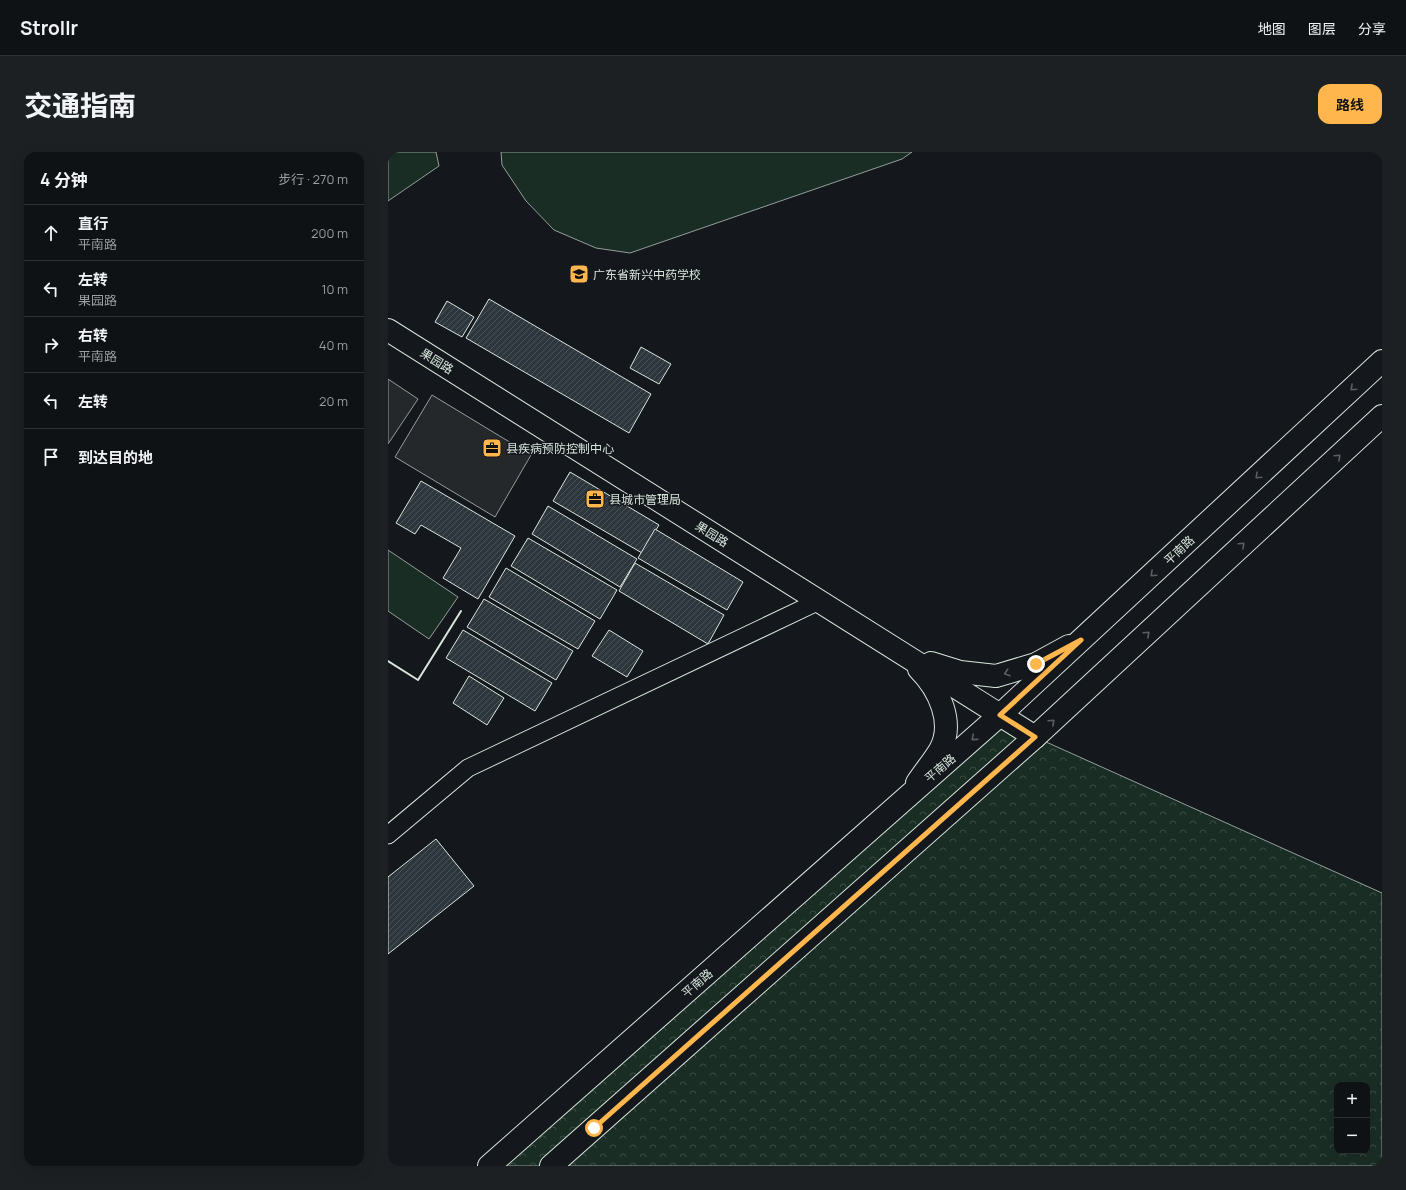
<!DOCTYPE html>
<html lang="zh">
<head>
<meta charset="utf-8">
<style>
  :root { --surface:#0f1215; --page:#1d2022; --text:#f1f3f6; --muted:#9b9ea0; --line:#2f3234; --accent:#ffb74d }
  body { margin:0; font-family:Manrope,"Noto Sans SC",sans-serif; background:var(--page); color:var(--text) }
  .controls { position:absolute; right:12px; bottom:12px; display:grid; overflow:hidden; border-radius:8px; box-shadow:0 4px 16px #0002 }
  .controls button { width:36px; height:36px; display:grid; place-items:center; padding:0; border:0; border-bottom:1px solid var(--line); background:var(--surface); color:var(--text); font:20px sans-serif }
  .stop { position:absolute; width:12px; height:12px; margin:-9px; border:3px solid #ffb74d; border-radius:50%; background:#fff }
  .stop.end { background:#ffb74d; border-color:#fff; box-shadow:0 1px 4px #0008 }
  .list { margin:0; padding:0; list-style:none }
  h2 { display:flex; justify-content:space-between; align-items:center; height:52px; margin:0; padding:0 16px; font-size:17px }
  h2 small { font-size:13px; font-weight:400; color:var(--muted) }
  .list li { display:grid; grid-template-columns:26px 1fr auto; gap:12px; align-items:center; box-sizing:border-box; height:56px; padding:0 16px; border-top:1px solid var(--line) }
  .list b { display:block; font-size:15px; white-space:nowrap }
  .list p { margin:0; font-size:13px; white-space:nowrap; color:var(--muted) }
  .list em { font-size:13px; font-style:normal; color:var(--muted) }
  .icon { flex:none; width:22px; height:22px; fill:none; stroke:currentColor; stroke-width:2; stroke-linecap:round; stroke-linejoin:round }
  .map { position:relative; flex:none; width:994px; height:1014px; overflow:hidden; border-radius:12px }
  header { display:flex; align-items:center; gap:24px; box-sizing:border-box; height:56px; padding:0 20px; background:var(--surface); border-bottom:1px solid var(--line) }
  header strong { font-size:19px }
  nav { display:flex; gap:22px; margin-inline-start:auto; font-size:14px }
  .intro { display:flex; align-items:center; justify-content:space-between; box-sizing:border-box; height:96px; padding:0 24px }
  h1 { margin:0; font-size:28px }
  .button { padding:10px 18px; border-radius:12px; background:var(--accent); color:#111; font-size:14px; font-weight:700 }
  main { display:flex; gap:24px; padding:0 24px }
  aside { flex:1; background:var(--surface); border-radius:12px; box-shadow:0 4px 16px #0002 }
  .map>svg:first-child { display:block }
  .green { fill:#1a2d24; stroke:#939e99 }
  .forest { fill:url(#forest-crowns); stroke:#939e99; fill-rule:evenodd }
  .parking { fill:#24282b; stroke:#939e99 }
  .building { fill:url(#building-hatch); stroke:#d8e6dc }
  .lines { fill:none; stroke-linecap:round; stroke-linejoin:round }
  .minor-casing { stroke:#d8e6dc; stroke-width:19 }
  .tertiary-casing { stroke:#d8e6dc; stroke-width:24 }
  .secondary-casing { stroke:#d8e6dc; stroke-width:24 }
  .minor { stroke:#14181c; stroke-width:17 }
  .tertiary { stroke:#14181c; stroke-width:22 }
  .secondary { stroke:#14181c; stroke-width:22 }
  .wall { stroke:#d8e6dc; stroke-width:2 }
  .oneway { stroke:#59605f }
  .route { stroke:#ffb74d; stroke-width:5 }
  .labels { text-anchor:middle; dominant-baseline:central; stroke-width:3; stroke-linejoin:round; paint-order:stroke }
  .poi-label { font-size:12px; fill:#d8e6dc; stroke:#14181c; text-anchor:start }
  .street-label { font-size:12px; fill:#d8e6dc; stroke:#14181c }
</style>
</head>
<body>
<header>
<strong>Strollr</strong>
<nav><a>地图</a><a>图层</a><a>分享</a></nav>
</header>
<div class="intro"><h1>交通指南</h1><a class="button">路线</a></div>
<main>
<aside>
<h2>4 分钟<small>步行 · 270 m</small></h2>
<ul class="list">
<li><svg class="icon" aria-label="ahead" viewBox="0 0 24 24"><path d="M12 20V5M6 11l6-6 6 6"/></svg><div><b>直行</b><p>平南路</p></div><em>200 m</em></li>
<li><svg class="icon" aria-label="left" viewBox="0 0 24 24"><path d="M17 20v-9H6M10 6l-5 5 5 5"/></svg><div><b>左转</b><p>果园路</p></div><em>10 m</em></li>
<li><svg class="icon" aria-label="right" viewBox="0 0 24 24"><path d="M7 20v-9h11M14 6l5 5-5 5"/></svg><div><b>右转</b><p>平南路</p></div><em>40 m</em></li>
<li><svg class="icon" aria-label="left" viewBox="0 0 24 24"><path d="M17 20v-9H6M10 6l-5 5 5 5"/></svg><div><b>左转</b></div><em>20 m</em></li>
<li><svg class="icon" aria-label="arrive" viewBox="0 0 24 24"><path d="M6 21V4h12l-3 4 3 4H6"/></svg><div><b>到达目的地</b></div></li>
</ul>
</aside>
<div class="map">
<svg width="994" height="1014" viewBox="0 0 994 1014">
  <defs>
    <pattern id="forest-crowns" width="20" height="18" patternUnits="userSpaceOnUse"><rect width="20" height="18" fill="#1a2d24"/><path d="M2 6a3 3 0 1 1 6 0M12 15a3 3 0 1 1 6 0" fill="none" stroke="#3b4b43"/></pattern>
    <pattern id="building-hatch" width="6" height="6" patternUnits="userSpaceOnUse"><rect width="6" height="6" fill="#2c363c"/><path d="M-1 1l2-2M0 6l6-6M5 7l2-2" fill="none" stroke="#4a5358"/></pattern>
  </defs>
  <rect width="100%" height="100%" fill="#14181c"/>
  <!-- green -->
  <g class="green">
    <polygon points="0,0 48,0 51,14 0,49"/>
    <polygon points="113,0 524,0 514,7 242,101 208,96 166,78 138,49 114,13"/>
    <polygon points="0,398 70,445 41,487 0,459"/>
  </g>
  <!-- forest -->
  <path class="forest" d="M612,563L647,585L994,741V1014H101ZM949,933H979V999H949Z"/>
  <!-- parking -->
  <g class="parking">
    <polygon points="0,227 30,247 0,292"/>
    <polygon points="44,243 143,303 107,365 7,305"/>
  </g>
  <!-- building -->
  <g class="building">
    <polygon points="101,147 263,242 241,281 78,186"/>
    <polygon points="59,149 86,165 74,185 47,170"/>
    <polygon points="253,195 283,212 271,232 242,216"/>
    <polygon points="182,320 271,373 254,401 165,349"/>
    <polygon points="33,329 127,384 90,447 55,426 73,396 33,373 27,382 8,371"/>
    <polygon points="160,354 249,407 232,435 144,382"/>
    <polygon points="267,377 355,430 339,458 250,406"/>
    <polygon points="140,386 229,438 212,467 123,414"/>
    <polygon points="247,411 336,463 320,492 231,439"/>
    <polygon points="118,416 207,469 190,497 101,445"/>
    <polygon points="96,447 185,499 168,528 79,475"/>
    <polygon points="75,478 164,531 147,559 58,506"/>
    <polygon points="221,478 255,499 239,525 204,504"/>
    <polygon points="81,524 116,546 99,573 65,551"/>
    <polygon points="48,687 86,734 0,802 0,725"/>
  </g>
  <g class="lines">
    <defs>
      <polyline id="minor" points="0,683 80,616 431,449"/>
      <g id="tertiary">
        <polyline points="0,178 647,585"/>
        <polyline points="543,511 572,520 608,524 648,512 681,494"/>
        <path d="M529,631C536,620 545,610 552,598C567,571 551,537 531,517"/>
      </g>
      <g id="secondary">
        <polyline points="101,1014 612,563 994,209"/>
        <polyline points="163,1014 647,585 994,264"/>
      </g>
    </defs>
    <!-- minor casing -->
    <use href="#minor" class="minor-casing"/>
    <!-- tertiary casing -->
    <use href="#tertiary" class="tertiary-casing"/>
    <!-- secondary casing -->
    <use href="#secondary" class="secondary-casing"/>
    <!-- minor -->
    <use href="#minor" class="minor"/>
    <!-- tertiary -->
    <use href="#tertiary" class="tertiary"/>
    <!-- secondary -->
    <use href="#secondary" class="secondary"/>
    <!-- wall -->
    <polyline class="wall" points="0,509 30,528 73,459"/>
  </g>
  <!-- one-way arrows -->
  <defs><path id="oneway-chevron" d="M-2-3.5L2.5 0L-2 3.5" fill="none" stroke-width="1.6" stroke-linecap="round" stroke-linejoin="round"/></defs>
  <g class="oneway">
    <use href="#oneway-chevron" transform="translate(965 236) rotate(137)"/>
    <use href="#oneway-chevron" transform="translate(950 305) rotate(-43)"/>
    <use href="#oneway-chevron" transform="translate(870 324) rotate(137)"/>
    <use href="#oneway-chevron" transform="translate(854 393) rotate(-43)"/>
    <use href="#oneway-chevron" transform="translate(765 422) rotate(137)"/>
    <use href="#oneway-chevron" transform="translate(759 482) rotate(-43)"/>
    <use href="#oneway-chevron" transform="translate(619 521) rotate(162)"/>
    <use href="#oneway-chevron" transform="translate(664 570) rotate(-43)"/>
    <use href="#oneway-chevron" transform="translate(586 586) rotate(139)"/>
  </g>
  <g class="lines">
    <!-- route -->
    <polyline class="route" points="206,976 647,585 612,563 693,488 648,512"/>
  </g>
  <!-- icons -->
  <defs>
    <symbol id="university-square" viewBox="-11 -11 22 22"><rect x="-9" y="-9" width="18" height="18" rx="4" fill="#ffb74d" stroke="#14181c"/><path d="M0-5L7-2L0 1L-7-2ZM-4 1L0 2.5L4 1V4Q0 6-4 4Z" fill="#111"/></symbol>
    <symbol id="office-square" viewBox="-11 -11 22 22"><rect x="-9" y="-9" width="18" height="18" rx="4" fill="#ffb74d" stroke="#14181c"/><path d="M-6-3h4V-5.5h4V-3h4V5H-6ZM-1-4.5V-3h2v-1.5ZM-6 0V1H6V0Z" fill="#111"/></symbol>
  </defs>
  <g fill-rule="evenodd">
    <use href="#university-square" x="180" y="111" width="22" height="22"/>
    <use href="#office-square" x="93" y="285" width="22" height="22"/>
    <use href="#office-square" x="196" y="336" width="22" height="22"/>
  </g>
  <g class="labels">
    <!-- poi labels -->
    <g class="poi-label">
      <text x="205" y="122">广东省新兴中药学校</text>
      <text x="118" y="296">县疾病预防控制中心</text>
      <text x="221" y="347">县城市管理局</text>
    </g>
    <!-- street labels -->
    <g class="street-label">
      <text transform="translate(49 209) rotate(32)">果园路</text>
      <text transform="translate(324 382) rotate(32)">果园路</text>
      <text transform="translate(791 398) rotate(-43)">平南路</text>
      <text transform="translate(552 616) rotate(-41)">平南路</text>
      <text transform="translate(309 831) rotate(-41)">平南路</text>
    </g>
  </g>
</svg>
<div class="controls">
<button>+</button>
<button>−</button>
</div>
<div class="stop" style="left:206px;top:976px"></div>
<div class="stop end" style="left:648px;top:512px"></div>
</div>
</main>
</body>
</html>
